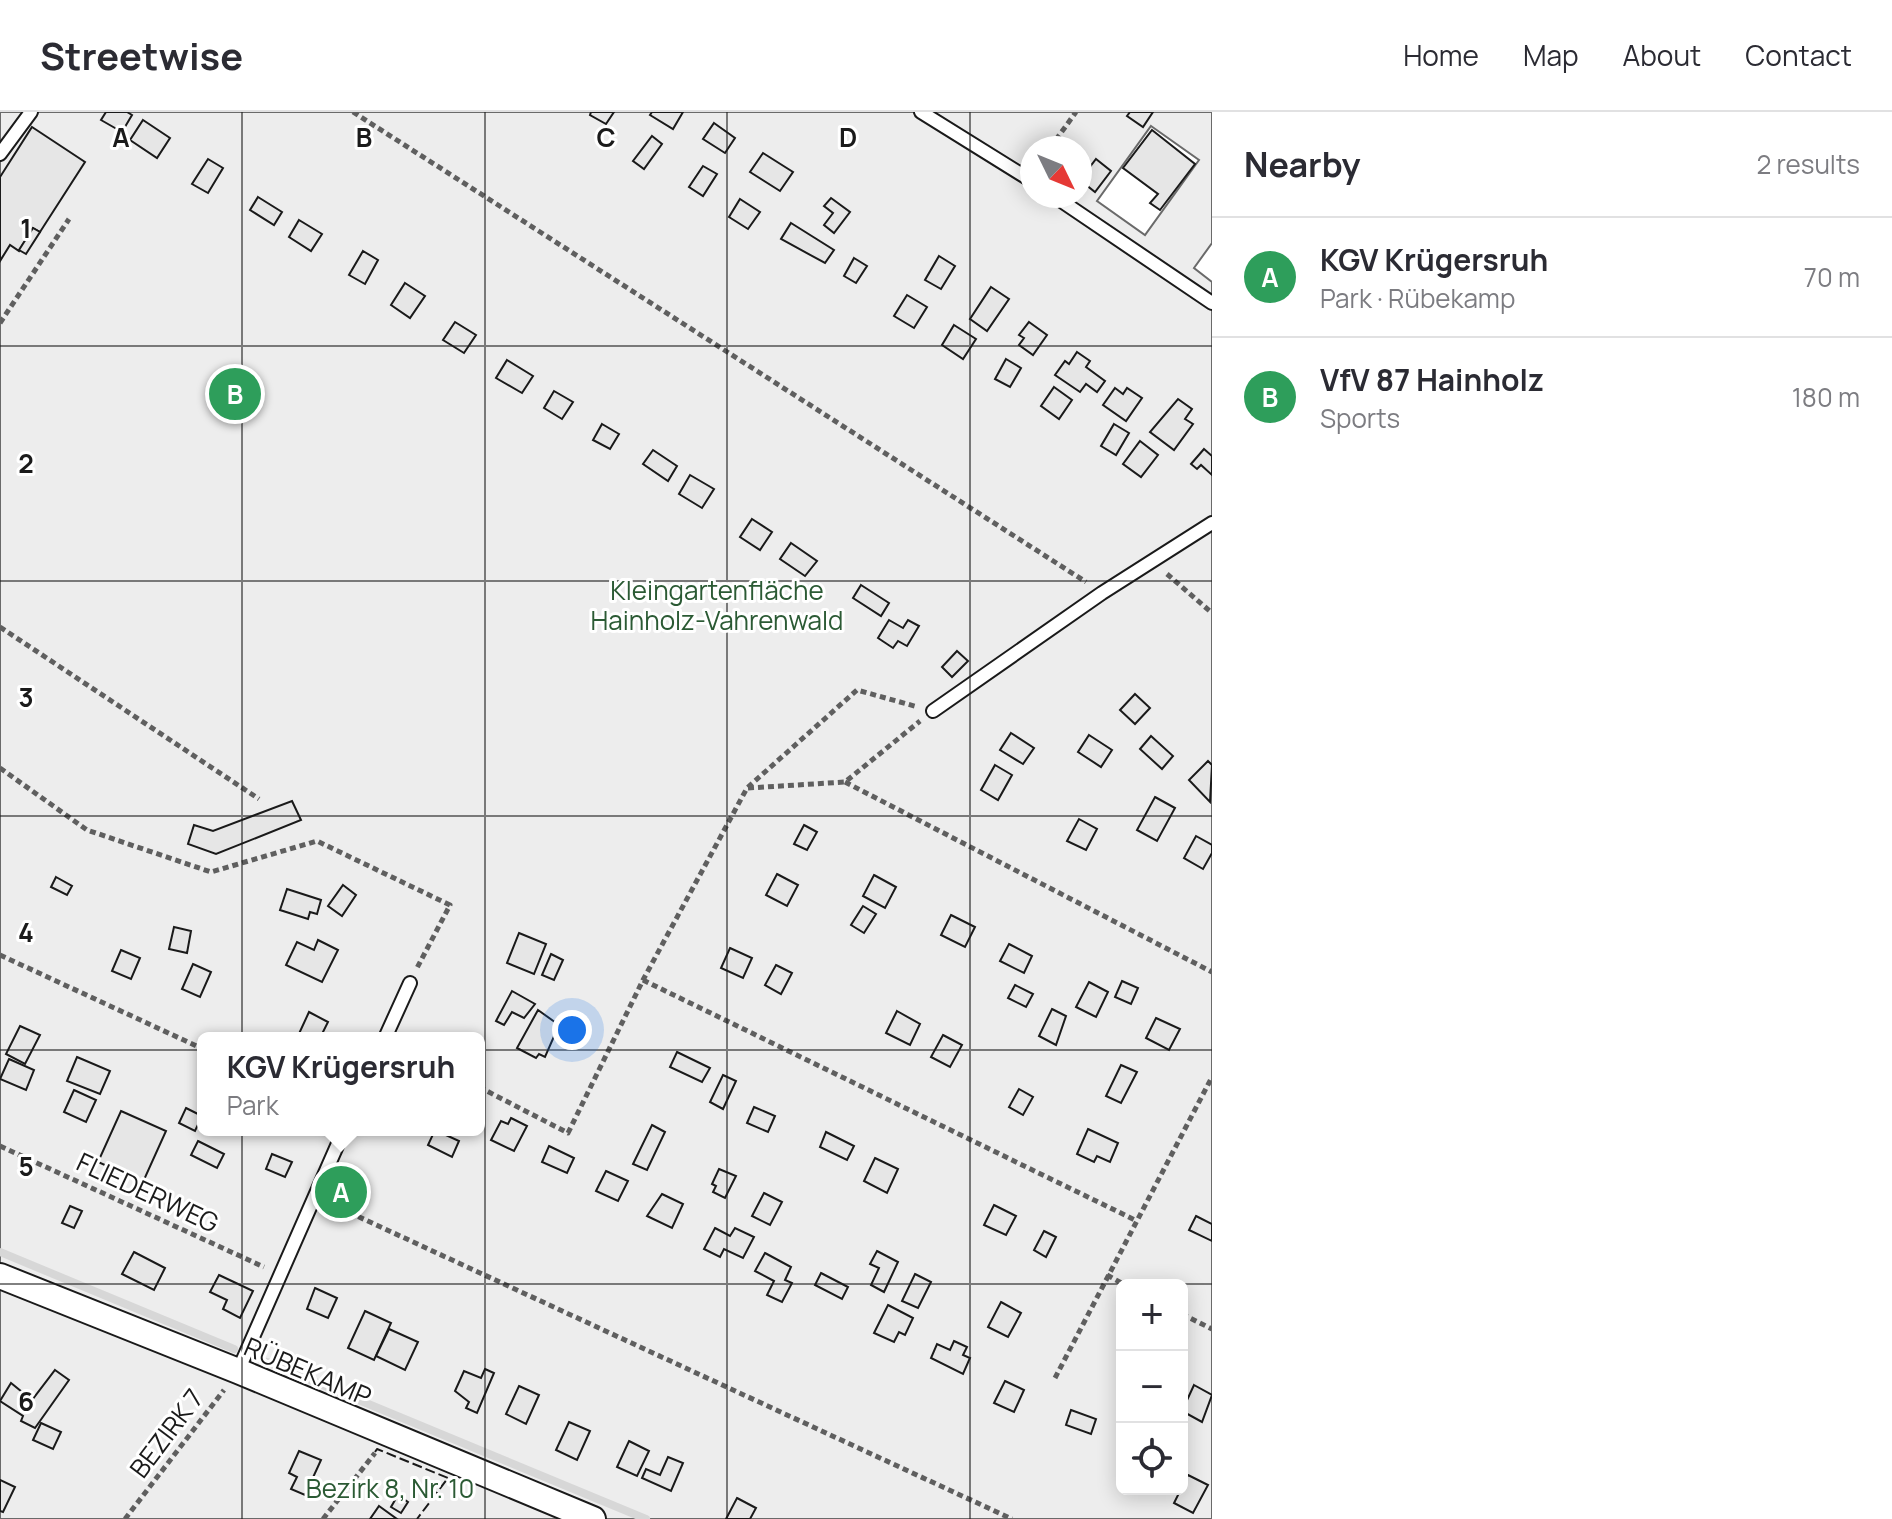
<!DOCTYPE html>
<html lang="en">
<head>
<meta charset="utf-8">
<style>
  :root { --surface:#fff; --page:#f2f2f3; --text:#2b2b33; --muted:#7c7c81; --line:#e1e1e2; --accent:#c62828 }
  body { margin:0; font-family:Manrope,sans-serif; background:var(--page); color:var(--text) }
  .controls { position:absolute; right:24px; bottom:24px; display:grid; overflow:hidden; border-radius:12px; box-shadow:0 4px 20px #0003 }
  .controls button { width:72px; height:72px; display:grid; place-items:center; padding:0; border:0; border-bottom:2px solid var(--line); background:var(--surface); color:var(--text); font:40px sans-serif }
  .compass { position:absolute; left:1020px; top:24px; width:72px; height:72px; border-radius:50%; background:var(--surface); box-shadow:0 4px 20px #0003; rotate:133deg }
  .you { position:absolute; left:572px; top:918px; width:28px; height:28px; margin:-20px; border:6px solid #fff; border-radius:50%; background:#1a73e8; box-shadow:0 0 0 12px #1a73e833 }
  .badge { display:grid; place-items:center; width:52px; height:52px; border-radius:50%; background:var(--accent); color:#fff; font-size:26px; font-weight:700 }
  .pin { position:absolute; translate:-50% -50%; border:4px solid #fff; box-shadow:0 2px 8px #0006 }
  .popup { position:absolute; left:197px; top:920px; width:288px; height:104px; box-sizing:border-box; display:grid; place-content:center; border-radius:12px; background:var(--surface); filter:drop-shadow(0 2px 6px #0005); font-size:26px; white-space:nowrap; color:var(--muted) }
  .popup b { font-size:30px; color:var(--text) }
  .popup::after { content:''; position:absolute; left:50%; top:100%; margin-left:-16px; border:16px solid transparent; border-top-color:var(--surface) }
  .list { margin:0; padding:0; list-style:none }
  h2 { display:flex; justify-content:space-between; align-items:center; height:104px; margin:0; padding:0 32px; font-size:34px }
  h2 small { font-size:26px; font-weight:400; color:var(--muted) }
  .list li { display:grid; grid-template-columns:52px 1fr auto; gap:24px; align-items:center; box-sizing:border-box; height:120px; padding:0 32px; border-top:2px solid var(--line) }
  .list b { display:block; font-size:30px; white-space:nowrap }
  .list p { margin:0; font-size:26px; white-space:nowrap; color:var(--muted) }
  .list em { font-size:26px; font-style:normal; color:var(--muted) }
  .icon { flex:none; width:44px; height:44px; fill:none; stroke:currentColor; stroke-width:2; stroke-linecap:round; stroke-linejoin:round }
  .map { position:relative; flex:none; width:1212px; height:1407px; overflow:hidden }
  header { display:flex; align-items:center; gap:48px; box-sizing:border-box; height:112px; padding:0 40px; background:var(--surface); border-bottom:2px solid var(--line) }
  header strong { font-size:38px }
  nav { display:flex; gap:44px; margin-inline-start:auto; font-size:28px }
  main { display:flex }
  aside { flex:1; background:var(--surface) }
  .map>svg:first-child { display:block }
  .built { fill:#ededed; stroke:#6a6a6a; stroke-width:2; fill-rule:evenodd }
  .lines { fill:none; stroke-linecap:round; stroke-linejoin:round }
  .stream { stroke:#d7d7d7; stroke-width:8 }
  .building { fill:#e6e6e6; stroke:#1a1a1a; stroke-width:2 }
  .service-casing { stroke:#1a1a1a; stroke-width:16 }
  .minor-casing { stroke:#1a1a1a; stroke-width:28 }
  .path { stroke:#5f5f5f; stroke-width:5; stroke-dasharray:6 4; stroke-linecap:butt }
  .service { stroke:#fff; stroke-width:12 }
  .minor { stroke:#fff; stroke-width:24 }
  .fence { stroke:#1a1a1a; stroke-width:2; stroke-dasharray:10 4; stroke-linecap:butt }
  .grid { fill:none; stroke:#1a1a1a; stroke-width:2; stroke-opacity:0.55 }
  .labels { text-anchor:middle; dominant-baseline:central; stroke-width:6; stroke-linejoin:round; paint-order:stroke }
  .park-label { font-size:26px; fill:#2b5a34; stroke:#fff }
  .street-label { font-size:26px; fill:#1a1a1a; stroke:#fff }
  .grid-label { font-size:26px; text-anchor:middle; font-weight:bold; fill:#1a1a1a; stroke:#fff; stroke-width:6; stroke-linejoin:round; paint-order:stroke }
</style>
</head>
<body>
<header>
<strong>Streetwise</strong>
<nav><a>Home</a><a>Map</a><a>About</a><a>Contact</a></nav>
</header>
<main>
<div class="map">
<svg width="1212" height="1407" viewBox="0 0 1212 1407">
  <rect width="100%" height="100%" fill="#fff"/>
  <!-- built -->
  <path class="built" d="M0,0H1212V131L1194,156L1212,170V1407H0ZM1151,14L1199,48L1145,123L1097,89ZM1032,36H1080V84H1032ZM203,926H479V1018H203ZM1122,1173H1182V1377H1122Z"/>
  <g class="lines">
    <!-- stream -->
    <g class="stream">
      <polyline points="0,1140 234,1237"/>
      <polyline points="267,1250 646,1407"/>
    </g>
  </g>
  <!-- building -->
  <g class="building">
    <polygon points="106,0 127,0 132,3 122,20 101,8"/>
    <polygon points="591,0 614,0 606,12 590,3"/>
    <polygon points="652,0 683,0 673,17 650,3"/>
    <polygon points="1130,0 1153,0 1143,15 1127,4"/>
    <polygon points="143,8 170,26 157,46 130,28"/>
    <polygon points="714,11 735,26 725,41 703,27"/>
    <polygon points="32,15 85,50 40,120 33,116 19,139 10,133 0,149 0,65"/>
    <polygon points="1152,18 1195,52 1160,98 1150,91 1158,82 1123,56"/>
    <polygon points="652,24 662,32 644,57 633,49"/>
    <polygon points="763,41 793,60 780,79 750,60"/>
    <polygon points="208,47 223,56 208,81 192,72"/>
    <polygon points="1096,47 1111,59 1095,80 1080,68"/>
    <polygon points="703,54 717,62 703,84 689,75"/>
    <polygon points="258,85 282,100 274,113 250,98"/>
    <polygon points="831,86 850,100 834,121 824,113 833,101 824,94"/>
    <polygon points="740,87 760,100 748,117 729,105"/>
    <polygon points="299,108 322,122 311,139 289,125"/>
    <polygon points="791,111 834,138 825,151 781,127"/>
    <polygon points="33,116 40,120 26,142 19,138"/>
    <polygon points="363,139 378,148 365,172 349,163"/>
    <polygon points="939,144 955,154 941,177 925,168"/>
    <polygon points="854,146 867,154 856,171 844,164"/>
    <polygon points="405,171 425,184 410,206 391,193"/>
    <polygon points="991,175 1009,187 987,219 970,207"/>
    <polygon points="907,183 927,195 914,216 894,204"/>
    <polygon points="455,210 476,223 464,241 443,228"/>
    <polygon points="1029,210 1047,223 1033,243 1019,233 1024,226 1019,223"/>
    <polygon points="954,213 976,227 963,247 942,233"/>
    <polygon points="1077,240 1090,249 1086,255 1105,269 1097,280 1086,272 1080,280 1055,263 1065,249 1069,252"/>
    <polygon points="1006,247 1021,256 1010,275 995,267"/>
    <polygon points="507,248 533,264 522,281 496,266"/>
    <polygon points="1054,275 1072,288 1059,307 1041,294"/>
    <polygon points="1115,276 1123,282 1127,276 1142,286 1126,309 1103,293"/>
    <polygon points="554,279 573,290 562,307 544,296"/>
    <polygon points="1178,287 1192,297 1185,307 1193,312 1174,338 1150,320"/>
    <polygon points="602,312 619,322 610,337 593,328"/>
    <polygon points="1114,312 1129,321 1116,343 1101,334"/>
    <polygon points="1140,329 1158,343 1141,365 1123,352"/>
    <polygon points="1204,337 1212,344 1212,363 1201,353 1197,357 1191,352"/>
    <polygon points="653,338 677,354 668,369 643,352"/>
    <polygon points="690,363 714,377 702,396 679,382"/>
    <polygon points="752,407 772,420 760,438 740,425"/>
    <polygon points="791,431 817,449 805,464 780,447"/>
    <polygon points="861,473 889,491 881,504 853,486"/>
    <polygon points="889,508 903,516 908,508 919,514 907,534 898,529 893,536 878,526"/>
    <polygon points="957,539 968,549 952,565 942,555"/>
    <polygon points="1135,582 1150,596 1135,612 1120,598"/>
    <polygon points="1011,621 1034,636 1023,652 1000,638"/>
    <polygon points="1089,623 1112,638 1101,655 1078,640"/>
    <polygon points="1151,624 1173,644 1162,657 1140,637"/>
    <polygon points="1208,649 1212,653 1210,690 1189,668"/>
    <polygon points="995,653 1012,663 998,688 981,678"/>
    <polygon points="1155,685 1175,696 1157,729 1137,718"/>
    <polygon points="292,689 301,708 216,742 188,732 194,713 213,719"/>
    <polygon points="1079,707 1097,717 1086,738 1067,729"/>
    <polygon points="804,713 817,720 807,738 794,732"/>
    <polygon points="1196,724 1212,733 1212,741 1203,757 1184,746"/>
    <polygon points="777,762 798,773 787,794 766,783"/>
    <polygon points="874,763 896,775 885,796 863,784"/>
    <polygon points="56,765 72,774 67,783 51,775"/>
    <polygon points="343,773 356,783 342,804 328,794"/>
    <polygon points="287,777 321,788 317,802 310,800 308,807 280,798"/>
    <polygon points="863,794 876,802 864,821 851,813"/>
    <polygon points="951,803 975,815 965,835 941,823"/>
    <polygon points="174,815 191,819 187,841 169,837"/>
    <polygon points="519,821 546,832 534,862 507,851"/>
    <polygon points="318,828 338,838 322,870 286,853 297,830 314,838"/>
    <polygon points="1009,832 1032,844 1024,861 1000,849"/>
    <polygon points="730,836 752,846 743,866 721,856"/>
    <polygon points="121,838 140,846 131,867 112,859"/>
    <polygon points="551,842 563,848 554,868 542,863"/>
    <polygon points="193,852 211,860 200,885 182,877"/>
    <polygon points="776,853 792,861 781,882 765,873"/>
    <polygon points="1122,869 1138,876 1131,892 1115,885"/>
    <polygon points="1089,870 1108,880 1096,905 1076,895"/>
    <polygon points="1015,873 1033,882 1026,895 1008,886"/>
    <polygon points="512,879 535,892 524,906 512,900 504,913 496,909"/>
    <polygon points="1052,897 1066,904 1056,933 1039,924"/>
    <polygon points="538,898 559,913 545,945 539,942 536,946 517,936"/>
    <polygon points="897,899 920,912 910,933 886,921"/>
    <polygon points="309,900 328,910 320,926 297,926"/>
    <polygon points="1156,906 1180,917 1169,938 1146,926"/>
    <polygon points="20,914 40,923 25,952 6,942"/>
    <polygon points="943,923 962,933 950,955 931,945"/>
    <polygon points="677,940 710,956 702,970 670,955"/>
    <polygon points="77,945 110,959 100,982 67,969"/>
    <polygon points="9,947 34,958 26,978 0,967"/>
    <polygon points="1121,953 1137,960 1121,991 1106,984"/>
    <polygon points="723,963 736,969 723,997 710,990"/>
    <polygon points="1019,977 1033,985 1023,1003 1009,995"/>
    <polygon points="74,978 96,988 86,1010 64,1000"/>
    <polygon points="754,995 775,1004 768,1020 747,1011"/>
    <polygon points="186,996 202,1004 195,1019 179,1011"/>
    <polygon points="121,999 166,1019 143,1070 98,1050"/>
    <polygon points="511,1006 527,1014 514,1039 491,1028 501,1009 508,1012"/>
    <polygon points="652,1013 665,1020 647,1058 633,1052"/>
    <polygon points="1088,1017 1118,1031 1110,1050 1097,1044 1094,1050 1077,1042"/>
    <polygon points="435,1018 459,1029 452,1045 428,1033"/>
    <polygon points="826,1020 854,1034 847,1048 820,1035"/>
    <polygon points="198,1029 224,1042 217,1056 191,1043"/>
    <polygon points="549,1034 574,1046 567,1061 542,1050"/>
    <polygon points="272,1042 292,1050 285,1065 266,1057"/>
    <polygon points="875,1046 898,1057 887,1081 864,1069"/>
    <polygon points="719,1057 736,1064 725,1086 713,1080 716,1074 712,1072"/>
    <polygon points="606,1059 628,1069 618,1089 596,1079"/>
    <polygon points="764,1081 782,1090 770,1113 752,1104"/>
    <polygon points="662,1082 683,1092 672,1116 647,1104"/>
    <polygon points="994,1093 1016,1104 1006,1123 984,1113"/>
    <polygon points="70,1094 82,1099 74,1116 62,1111"/>
    <polygon points="1196,1104 1212,1112 1212,1129 1189,1118"/>
    <polygon points="715,1116 730,1124 735,1116 754,1125 743,1146 724,1137 720,1145 704,1137"/>
    <polygon points="1044,1119 1056,1125 1046,1145 1034,1138"/>
    <polygon points="877,1139 898,1150 884,1180 871,1173 879,1156 870,1152"/>
    <polygon points="134,1140 165,1156 154,1178 122,1162"/>
    <polygon points="765,1141 791,1155 785,1168 792,1171 782,1190 767,1183 774,1169 755,1159"/>
    <polygon points="821,1161 848,1175 842,1187 815,1173"/>
    <polygon points="915,1162 931,1170 918,1196 902,1189"/>
    <polygon points="219,1163 253,1179 240,1206 223,1197 227,1188 210,1180"/>
    <polygon points="315,1176 337,1186 328,1206 307,1197"/>
    <polygon points="1001,1190 1021,1201 1008,1225 988,1215"/>
    <polygon points="888,1193 913,1206 905,1223 899,1220 894,1230 874,1221"/>
    <polygon points="365,1199 391,1211 374,1248 348,1236"/>
    <polygon points="389,1217 418,1230 405,1258 376,1244"/>
    <polygon points="954,1229 967,1235 963,1243 970,1246 963,1262 931,1246 937,1232 950,1238"/>
    <polygon points="485,1257 494,1261 477,1301 466,1296 469,1290 455,1279 464,1259 481,1266"/>
    <polygon points="55,1258 69,1268 35,1316 21,1309 23,1304 0,1289 11,1271 32,1288"/>
    <polygon points="1005,1269 1024,1278 1014,1300 994,1291"/>
    <polygon points="1194,1273 1212,1283 1202,1310 1182,1299"/>
    <polygon points="519,1274 539,1283 526,1312 506,1302"/>
    <polygon points="1071,1298 1096,1307 1091,1322 1066,1313"/>
    <polygon points="569,1310 590,1319 577,1348 556,1338"/>
    <polygon points="41,1311 61,1320 53,1337 33,1328"/>
    <polygon points="629,1329 649,1339 637,1364 617,1355"/>
    <polygon points="299,1339 321,1348 305,1383 291,1377 297,1365 289,1361"/>
    <polygon points="668,1345 683,1351 671,1379 642,1366 646,1357 660,1363"/>
    <polygon points="1188,1363 1208,1373 1193,1401 1174,1391"/>
    <polygon points="0,1368 15,1375 3,1400 0,1399"/>
    <polygon points="398,1383 408,1390 401,1401 391,1395"/>
    <polygon points="737,1386 756,1396 750,1407 726,1407"/>
    <polygon points="379,1394 397,1407 370,1407"/>
  </g>
  <g class="lines">
    <defs>
      <g id="service">
        <polyline points="921,0 1032,69"/>
        <polyline points="0,42 31,0"/>
        <polyline points="1054,84 1212,191"/>
        <polyline points="933,599 1102,481 1212,411"/>
        <polyline points="385,926 410,871"/>
        <polyline points="238,1259 344,1018"/>
      </g>
      <polyline id="minor" points="0,1164 238,1259 593,1407"/>
    </defs>
    <!-- service casing -->
    <use href="#service" class="service-casing"/>
    <!-- minor casing -->
    <use href="#minor" class="minor-casing"/>
    <!-- path -->
    <g class="path">
      <polyline points="353,0 1086,470"/>
      <polyline points="1050,36 1076,0"/>
      <polyline points="0,211 69,107"/>
      <polyline points="1167,462 1212,501"/>
      <polyline points="0,515 259,687"/>
      <polyline points="0,656 87,718 211,760 317,729 450,793 417,856"/>
      <polyline points="845,670 1212,860"/>
      <polyline points="748,676 845,670 920,609"/>
      <polyline points="0,843 203,937"/>
      <polyline points="643,868 1135,1108"/>
      <polyline points="479,975 568,1021 643,868 747,676 857,578 918,595"/>
      <polyline points="0,1034 264,1155"/>
      <polyline points="331,1092 1012,1407"/>
      <polyline points="1107,1163 1125,1173"/>
      <polyline points="1182,1202 1212,1217"/>
      <polyline points="1055,1266 1212,965"/>
      <polyline points="125,1407 224,1278"/>
      <polyline points="323,1407 375,1341"/>
    </g>
    <!-- service -->
    <use href="#service" class="service"/>
    <!-- minor -->
    <use href="#minor" class="minor"/>
    <!-- fence -->
    <polyline class="fence" points="375,1340 377,1337 448,1366 417,1407"/>
  </g>
  <!-- grid -->
  <path class="grid" d="M242,0V1407M485,0V1407M727,0V1407M970,0V1407M0,234H1212M0,469H1212M0,704H1212M0,938H1212M0,1172H1212"/>
  <g class="labels">
    <!-- park labels -->
    <g class="park-label">
      <text x="717" y="478">Kleingartenfläche<tspan x="717" dy="30">Hainholz-Vahrenwald</tspan></text>
      <text x="390" y="1376">Bezirk 8, Nr. 10</text>
    </g>
    <!-- street labels -->
    <g class="street-label">
      <text transform="translate(148 1080) rotate(25)">FLIEDERWEG</text>
      <text transform="translate(308 1259) rotate(23)">RÜBEKAMP</text>
      <text transform="translate(166 1321) rotate(-53)">BEZIRK 7</text>
    </g>
  </g>
  <g class="grid-label">
    <text x="121" y="35">A</text>
    <text x="364" y="35">B</text>
    <text x="606" y="35">C</text>
    <text x="848" y="35">D</text>
    <text x="26" y="126">1</text>
    <text x="26" y="361">2</text>
    <text x="26" y="595">3</text>
    <text x="26" y="830">4</text>
    <text x="26" y="1064">5</text>
    <text x="26" y="1299">6</text>
  </g>
</svg>
<div class="controls">
<button>+</button>
<button>−</button>
<button><svg class="icon" aria-label="locate" viewBox="0 0 24 24"><circle cx="12" cy="12" r="6"/><path d="M12 2v4M12 18v4M2 12h4M18 12h4"/></svg></button>
</div>
<svg class="compass" viewBox="-18 -18 36 36"><path d="M0-13l5 13h-10z" fill="#e53935"/><path d="M0 13l5-13h-10z" fill="#7c7c81"/></svg>
<div class="you"></div>
<div class="pin badge" style="left:341px;top:1080px;background:#2e9e5b">A</div>
<div class="popup"><b>KGV Krügersruh</b>Park</div>
<div class="pin badge" style="left:235px;top:282px;background:#2e9e5b">B</div>
</div>
<aside>
<h2>Nearby<small>2 results</small></h2>
<ul class="list">
<li><span class="badge" style="background:#2e9e5b">A</span><div><b>KGV Krügersruh</b><p>Park · Rübekamp</p></div><em>70 m</em></li>
<li><span class="badge" style="background:#2e9e5b">B</span><div><b>VfV 87 Hainholz</b><p>Sports</p></div><em>180 m</em></li>
</ul>
</aside>
</main>
</body>
</html>
